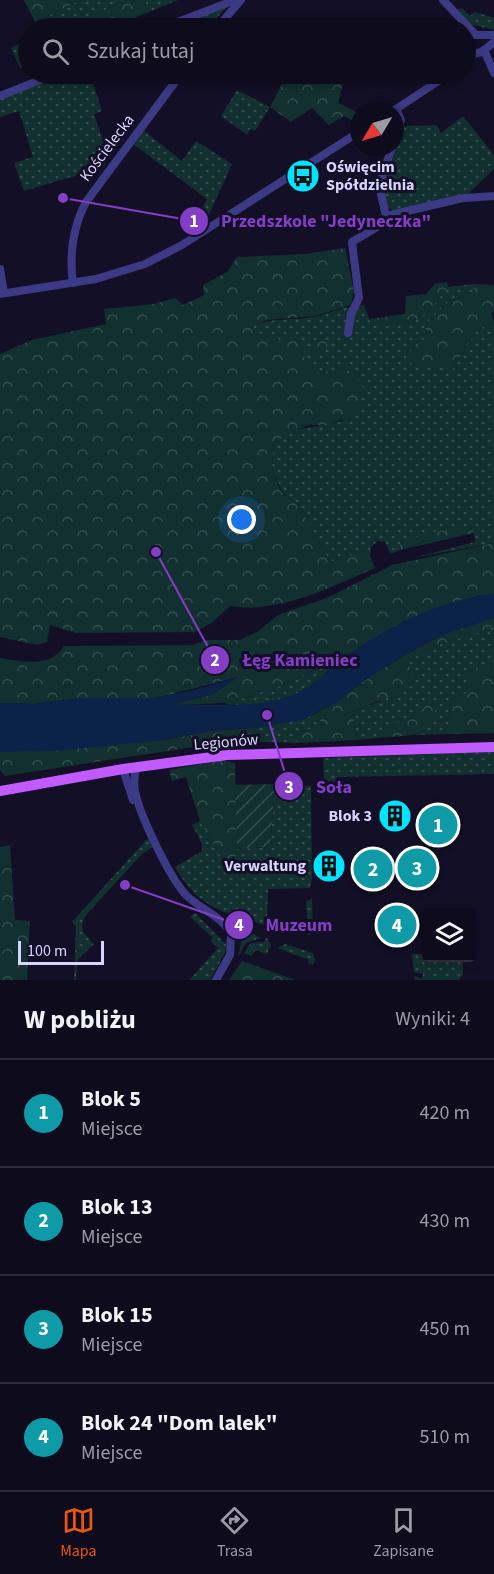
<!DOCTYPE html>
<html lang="pl">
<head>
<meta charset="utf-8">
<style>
  :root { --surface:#0e0b1c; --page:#171425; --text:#f1f3f6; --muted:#9b9ba3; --line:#2e2b3b; --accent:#ea580c }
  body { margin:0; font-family:"Source Sans 3",sans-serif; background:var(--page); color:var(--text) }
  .controls { position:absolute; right:18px; bottom:18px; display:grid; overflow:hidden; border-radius:6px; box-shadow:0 3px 9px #0003 }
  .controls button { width:54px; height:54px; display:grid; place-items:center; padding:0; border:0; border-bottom:2px solid var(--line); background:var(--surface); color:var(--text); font:30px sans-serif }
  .compass { position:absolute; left:350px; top:102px; width:54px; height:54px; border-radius:50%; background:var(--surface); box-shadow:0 3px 9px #0003; rotate:232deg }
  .scale { position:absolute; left:18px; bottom:15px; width:86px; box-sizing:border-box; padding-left:6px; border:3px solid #d9d4ff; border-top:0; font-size:16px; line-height:21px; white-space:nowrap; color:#d9d4ff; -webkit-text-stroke:4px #130f26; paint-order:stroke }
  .you { position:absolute; left:242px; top:520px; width:21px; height:21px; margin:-15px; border:4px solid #fff; border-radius:50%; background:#1a73e8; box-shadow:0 0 0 9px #1a73e833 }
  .badge { display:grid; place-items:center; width:39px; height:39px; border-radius:50%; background:var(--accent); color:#fff; font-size:20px; font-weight:700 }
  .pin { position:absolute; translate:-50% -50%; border:3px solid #fff; box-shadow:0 2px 6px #0006 }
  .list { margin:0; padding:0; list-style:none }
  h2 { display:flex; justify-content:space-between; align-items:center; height:78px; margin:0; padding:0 24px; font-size:26px }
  h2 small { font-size:20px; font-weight:400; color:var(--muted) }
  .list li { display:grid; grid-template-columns:39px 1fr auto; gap:18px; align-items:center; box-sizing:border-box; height:108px; padding:0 24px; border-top:2px solid var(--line) }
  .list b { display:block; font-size:22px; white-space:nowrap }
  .list p { margin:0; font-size:20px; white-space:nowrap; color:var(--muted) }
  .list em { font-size:20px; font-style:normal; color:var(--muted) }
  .icon { flex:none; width:33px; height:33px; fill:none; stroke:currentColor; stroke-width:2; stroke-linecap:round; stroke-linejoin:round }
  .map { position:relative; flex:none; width:494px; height:980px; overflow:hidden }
  .search { position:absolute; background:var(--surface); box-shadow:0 3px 9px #0003; left:18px; right:18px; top:18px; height:66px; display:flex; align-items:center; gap:15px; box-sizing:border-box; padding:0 21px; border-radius:33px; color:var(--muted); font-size:22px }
  .sheet { height:510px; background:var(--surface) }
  nav { display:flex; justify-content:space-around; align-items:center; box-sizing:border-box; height:84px; border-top:2px solid var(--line); background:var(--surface); font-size:16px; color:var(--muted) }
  nav a { display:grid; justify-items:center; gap:3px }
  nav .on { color:var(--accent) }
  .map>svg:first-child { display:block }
  .grass { fill:url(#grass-dots) }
  .forest { fill:url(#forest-crowns) }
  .garden { fill:url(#garden-furrows) }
  .water { fill:#0c2248 }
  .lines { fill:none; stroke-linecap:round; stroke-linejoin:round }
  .minor { stroke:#3d3a85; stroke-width:8 }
  .major { stroke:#c25bff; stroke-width:10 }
  .labels { text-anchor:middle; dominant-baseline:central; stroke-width:6; stroke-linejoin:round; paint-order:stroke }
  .street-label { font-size:16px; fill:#d9d4ff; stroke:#130f26 }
  .poi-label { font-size:16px; font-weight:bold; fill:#d9d4ff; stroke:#130f26; text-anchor:end }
  .leader { fill:none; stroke:#843dc5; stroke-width:2 }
  .callout-dot { fill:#843dc5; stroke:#130f26; stroke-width:2 }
  .mark-label { font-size:18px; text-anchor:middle; font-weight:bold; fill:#fff }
  .callout-label { font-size:18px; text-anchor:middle; font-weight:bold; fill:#843dc5; stroke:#130f26; stroke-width:6; stroke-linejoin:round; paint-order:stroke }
</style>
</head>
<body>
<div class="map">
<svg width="494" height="980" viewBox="0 0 494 980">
  <defs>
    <pattern id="grass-dots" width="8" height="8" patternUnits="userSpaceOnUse" patternTransform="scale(1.5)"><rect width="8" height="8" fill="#12302f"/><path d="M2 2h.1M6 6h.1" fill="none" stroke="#344d4e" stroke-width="1.8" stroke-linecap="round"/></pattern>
    <pattern id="forest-crowns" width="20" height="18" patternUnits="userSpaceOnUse" patternTransform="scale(1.5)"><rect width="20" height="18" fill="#12302f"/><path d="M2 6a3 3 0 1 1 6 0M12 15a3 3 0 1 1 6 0" fill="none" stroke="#344d4e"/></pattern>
    <pattern id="garden-furrows" width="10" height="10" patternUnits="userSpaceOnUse" patternTransform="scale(1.5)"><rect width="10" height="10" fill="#12302f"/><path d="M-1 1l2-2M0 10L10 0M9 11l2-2" fill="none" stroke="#344d4e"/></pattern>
  </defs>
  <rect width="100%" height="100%" fill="#130f26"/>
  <!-- grass -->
  <g class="grass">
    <polygon points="81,0 128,0 62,28 39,28 35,22"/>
    <polygon points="144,0 178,0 151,11"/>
    <polygon points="229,4 208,28 169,28"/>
    <polygon points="462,8 470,16 475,12 494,18 494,30 466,23 457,10"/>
    <polygon points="28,39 28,64 20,68 11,48"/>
    <polygon points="61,74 105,74 92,79 102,111 94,114 102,138 132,127 102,168 24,191 14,163 33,157 19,111 0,117 0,99"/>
    <polygon points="314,74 351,74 343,84"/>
    <polygon points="237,90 270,107 255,131 250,129 247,135 221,116"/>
    <polygon points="463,116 494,155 494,169 469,193 395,212 387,207 382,185 401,126 437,125 441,133"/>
    <polygon points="143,130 182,161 196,141 232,164 209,215 194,225 207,199 133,144"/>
    <path d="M474,284V291L448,302L425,325L427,336L452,370L477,330L494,321V543L417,557L475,542L473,528L400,541V550L390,554L385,542L377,541L371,548L370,556L364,551L330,562L299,505L282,492L272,468L274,443L295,430L343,421L346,368L316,373C297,348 285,343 255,336L252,326C271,318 292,320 313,317C330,314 345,305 364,305L372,326L427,313L448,287Z"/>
    <polygon points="488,629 494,639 494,683 490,664 470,692 449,700 450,721 444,734 415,735 429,727 426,701 422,713 376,732 376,738 358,740 352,712 380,701 407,661 435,646"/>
    <path d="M347,655C333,667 319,681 302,691C285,700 242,711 224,703L270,691Z"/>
    <polygon points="317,713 322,726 296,733 297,743 264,742 263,734 250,728 304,719"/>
    <polygon points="494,752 494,774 337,777 336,783 324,783 323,758"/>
    <path d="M275,784L311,786L312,879L310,888L268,889L267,926C222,911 200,910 175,867L202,851V844L192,825L200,821L224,862L237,856V849L270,847Z"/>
    <polygon points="148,838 153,847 141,855 86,915 82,924 83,932 94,944 78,959 76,980 74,980 76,926 72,922"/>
    <polygon points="312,898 313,934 308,935 306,902"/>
    <polygon points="195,913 226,944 225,953 210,980 189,980 218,948 210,941 213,938 190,917"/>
    <polygon points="244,929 261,938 246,943 238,957"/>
    <polygon points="266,937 271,945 267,954 255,950 252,956 244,953 251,943 264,942"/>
    <polygon points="285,944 313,953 315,960 313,965 308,963 309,960 277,948"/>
    <polygon points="412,954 426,954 426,957 463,958 463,974 459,980 415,980 414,976 422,979 423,974 414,972"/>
  </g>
  <!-- forest -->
  <g class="forest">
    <polygon points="24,0 81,0 35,22"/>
    <polygon points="128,0 144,0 151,11 110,28 62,28"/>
    <polygon points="287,74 314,74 343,84 338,103 359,113 359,124 344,116 329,125 312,108 291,122 270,107"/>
    <path d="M345,248L354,291L351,305L315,316L267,320L252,327L255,335L268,332L284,343L290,337L306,345L303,356L316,373L346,368L365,388L359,397V414L327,425H309L296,430L274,443L272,468L281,492L299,505L330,562L364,551L370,556L375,568C331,587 279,614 230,606L213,622L195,632L76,633L50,625L47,642L37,645L0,637V354L32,340L106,324L104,309L154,304L175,298L183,305L204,295L203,285L227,272L237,257L305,254Z"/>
    <polygon points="447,282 448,287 427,313 407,326 372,326 370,319 405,314 406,296 426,294 435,284"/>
    <polygon points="474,284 494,285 494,311 491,314 494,321 477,330 452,370 408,363 406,355 427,336 425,325 448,302 473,291"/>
    <polygon points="322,338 330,342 332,347 315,355 312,351"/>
    <polygon points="473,528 474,533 400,550 400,541 433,532"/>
    <path d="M494,543V594L477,596L402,622L353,652L270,691L224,703L179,705L176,703L211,695L238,677L156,698H81L34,704L0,703V658C22,661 50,669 64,646L192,645L208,640H239L257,632L278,615L329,597L392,565Z"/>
    <path d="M494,618V639L488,630L435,646L408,661L415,685L352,712L358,740L297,743L296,733L322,726L317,713C337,702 354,687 374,674C411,651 450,627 494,618Z"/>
    <polygon points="490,664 494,683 494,733 444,734 450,721 449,700 469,692 468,671"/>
    <polygon points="432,700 436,708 429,727 415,735 376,738 376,732 422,713 426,701"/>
    <polygon points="250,728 263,734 264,742 232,741 5,776 0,770 0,752 164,740 210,731"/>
    <polygon points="222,760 235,763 237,856 224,862 200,821 186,777 172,781 169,770"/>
    <polygon points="10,845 15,920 30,921 27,980 0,980 0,847"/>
    <polygon points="242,961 295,980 229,980"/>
  </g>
  <!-- garden -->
  <polygon class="garden" points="275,784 270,847 237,849 235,785"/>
  <!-- water -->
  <path class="water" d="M494,594V618L445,634L422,645L372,675L337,702L304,719L264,727L210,731L164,740L54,751L0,752V703L34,704L81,698H156L202,688L238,677L211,695L177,703L179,705C220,703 261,710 300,692C318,683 331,666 347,655C392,625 440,600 494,594Z"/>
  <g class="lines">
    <!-- minor -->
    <g class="minor">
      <polyline points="443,0 475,34"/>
      <polyline points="162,28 235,0"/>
      <polyline points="217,28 241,0"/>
      <polyline points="466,48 466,40 471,35 494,35"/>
      <polyline points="484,50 494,73"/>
      <polyline points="472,54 482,52 494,42"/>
      <polyline points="0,96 55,74"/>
      <polyline points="393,111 449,74"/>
      <polyline points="395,137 401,120 396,109"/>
      <polyline points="386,216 463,198 494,196"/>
      <polyline points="0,269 4,293"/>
      <path d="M73,283C69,256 73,226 86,202L181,74"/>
      <polyline points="0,294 96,279 145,264 182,245 359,132"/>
      <polyline points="348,333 351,314 359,298 352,242 382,224 386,216 379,185 392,147"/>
      <path d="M136,767C135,775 133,783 135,791C139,814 170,878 186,895C200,909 222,916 231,934L230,955L216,980"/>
      <polyline points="123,769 133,800"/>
    </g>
    <!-- major -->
    <polyline class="major" points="0,791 123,769 227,755 494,747"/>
  </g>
  <!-- icons -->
  <defs>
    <symbol id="bus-disc" viewBox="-11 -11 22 22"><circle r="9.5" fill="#00e5ff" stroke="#130f26"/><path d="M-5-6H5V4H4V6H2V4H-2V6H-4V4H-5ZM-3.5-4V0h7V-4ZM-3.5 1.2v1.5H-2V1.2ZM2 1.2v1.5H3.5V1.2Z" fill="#111"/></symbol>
    <symbol id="building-disc" viewBox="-11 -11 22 22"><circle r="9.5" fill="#00e5ff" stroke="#130f26"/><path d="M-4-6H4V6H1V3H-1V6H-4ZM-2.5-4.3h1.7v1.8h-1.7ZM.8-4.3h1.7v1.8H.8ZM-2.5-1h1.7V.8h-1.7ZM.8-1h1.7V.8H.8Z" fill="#111"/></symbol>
  </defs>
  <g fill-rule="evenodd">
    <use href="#bus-disc" x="284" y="157" width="38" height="38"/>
    <use href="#building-disc" x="376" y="797" width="38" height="38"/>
    <use href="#building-disc" x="310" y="847" width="38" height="38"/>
  </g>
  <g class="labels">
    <!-- street labels -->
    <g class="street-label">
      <text transform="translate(107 148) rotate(-53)">Kościelecka</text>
      <text transform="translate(226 742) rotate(-5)">Legionów</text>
    </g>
    <!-- poi labels -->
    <g class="poi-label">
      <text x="326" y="167" text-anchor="start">Oświęcim<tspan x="326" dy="18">Spółdzielnia</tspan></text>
      <text x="372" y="816">Blok 3</text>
      <text x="306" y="866">Verwaltung</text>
    </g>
  </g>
  <!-- callouts -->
  <path class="leader" d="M63 198L194 221M156 552L215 660M267 715L289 786M125 885L239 925"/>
  <g class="callout-dot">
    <circle cx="63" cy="198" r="6"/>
    <circle cx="156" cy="552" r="6"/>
    <circle cx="267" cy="715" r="6"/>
    <circle cx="125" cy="885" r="6"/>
    <circle cx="194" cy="221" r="15"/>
    <circle cx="215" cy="660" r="15"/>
    <circle cx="289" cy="786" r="15"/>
    <circle cx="239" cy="925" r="15"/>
  </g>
  <g class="mark-label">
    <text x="194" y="227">1</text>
    <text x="215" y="666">2</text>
    <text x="289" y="793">3</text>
    <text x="239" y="931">4</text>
  </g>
  <g class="callout-label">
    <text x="326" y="227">Przedszkole "Jedyneczka"</text>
    <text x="300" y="666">Łęg Kamieniec</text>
    <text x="334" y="793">Soła</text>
    <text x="299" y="931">Muzeum</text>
  </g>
</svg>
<div class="controls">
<button><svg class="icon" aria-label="layers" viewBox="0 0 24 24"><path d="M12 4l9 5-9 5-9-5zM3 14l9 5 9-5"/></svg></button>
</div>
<svg class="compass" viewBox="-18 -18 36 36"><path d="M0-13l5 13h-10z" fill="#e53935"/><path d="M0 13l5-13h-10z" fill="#9b9ba3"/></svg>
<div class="scale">100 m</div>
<div class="you"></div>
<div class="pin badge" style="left:438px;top:825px;background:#0f9aa8">1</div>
<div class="pin badge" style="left:373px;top:869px;background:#0f9aa8">2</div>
<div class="pin badge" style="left:417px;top:868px;background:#0f9aa8">3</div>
<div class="pin badge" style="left:397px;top:925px;background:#0f9aa8">4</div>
<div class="search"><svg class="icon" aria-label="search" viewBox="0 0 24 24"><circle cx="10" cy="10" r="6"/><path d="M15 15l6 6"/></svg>Szukaj tutaj</div>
</div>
<section class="sheet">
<h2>W pobliżu<small>Wyniki: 4</small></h2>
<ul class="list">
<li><span class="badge" style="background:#0f9aa8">1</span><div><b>Blok 5</b><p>Miejsce</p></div><em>420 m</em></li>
<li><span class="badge" style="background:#0f9aa8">2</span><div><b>Blok 13</b><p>Miejsce</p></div><em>430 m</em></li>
<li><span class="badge" style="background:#0f9aa8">3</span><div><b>Blok 15</b><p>Miejsce</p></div><em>450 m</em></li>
<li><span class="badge" style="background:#0f9aa8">4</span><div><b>Blok 24 &quot;Dom lalek&quot;</b><p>Miejsce</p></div><em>510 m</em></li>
</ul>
</section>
<nav>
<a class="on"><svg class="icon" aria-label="map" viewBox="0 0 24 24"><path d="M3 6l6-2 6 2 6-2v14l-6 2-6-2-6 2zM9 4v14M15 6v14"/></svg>Mapa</a>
<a><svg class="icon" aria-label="directions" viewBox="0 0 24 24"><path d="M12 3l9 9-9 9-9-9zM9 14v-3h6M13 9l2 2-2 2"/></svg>Trasa</a>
<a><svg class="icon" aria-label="saved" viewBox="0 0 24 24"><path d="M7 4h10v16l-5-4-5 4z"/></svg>Zapisane</a>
</nav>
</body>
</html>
